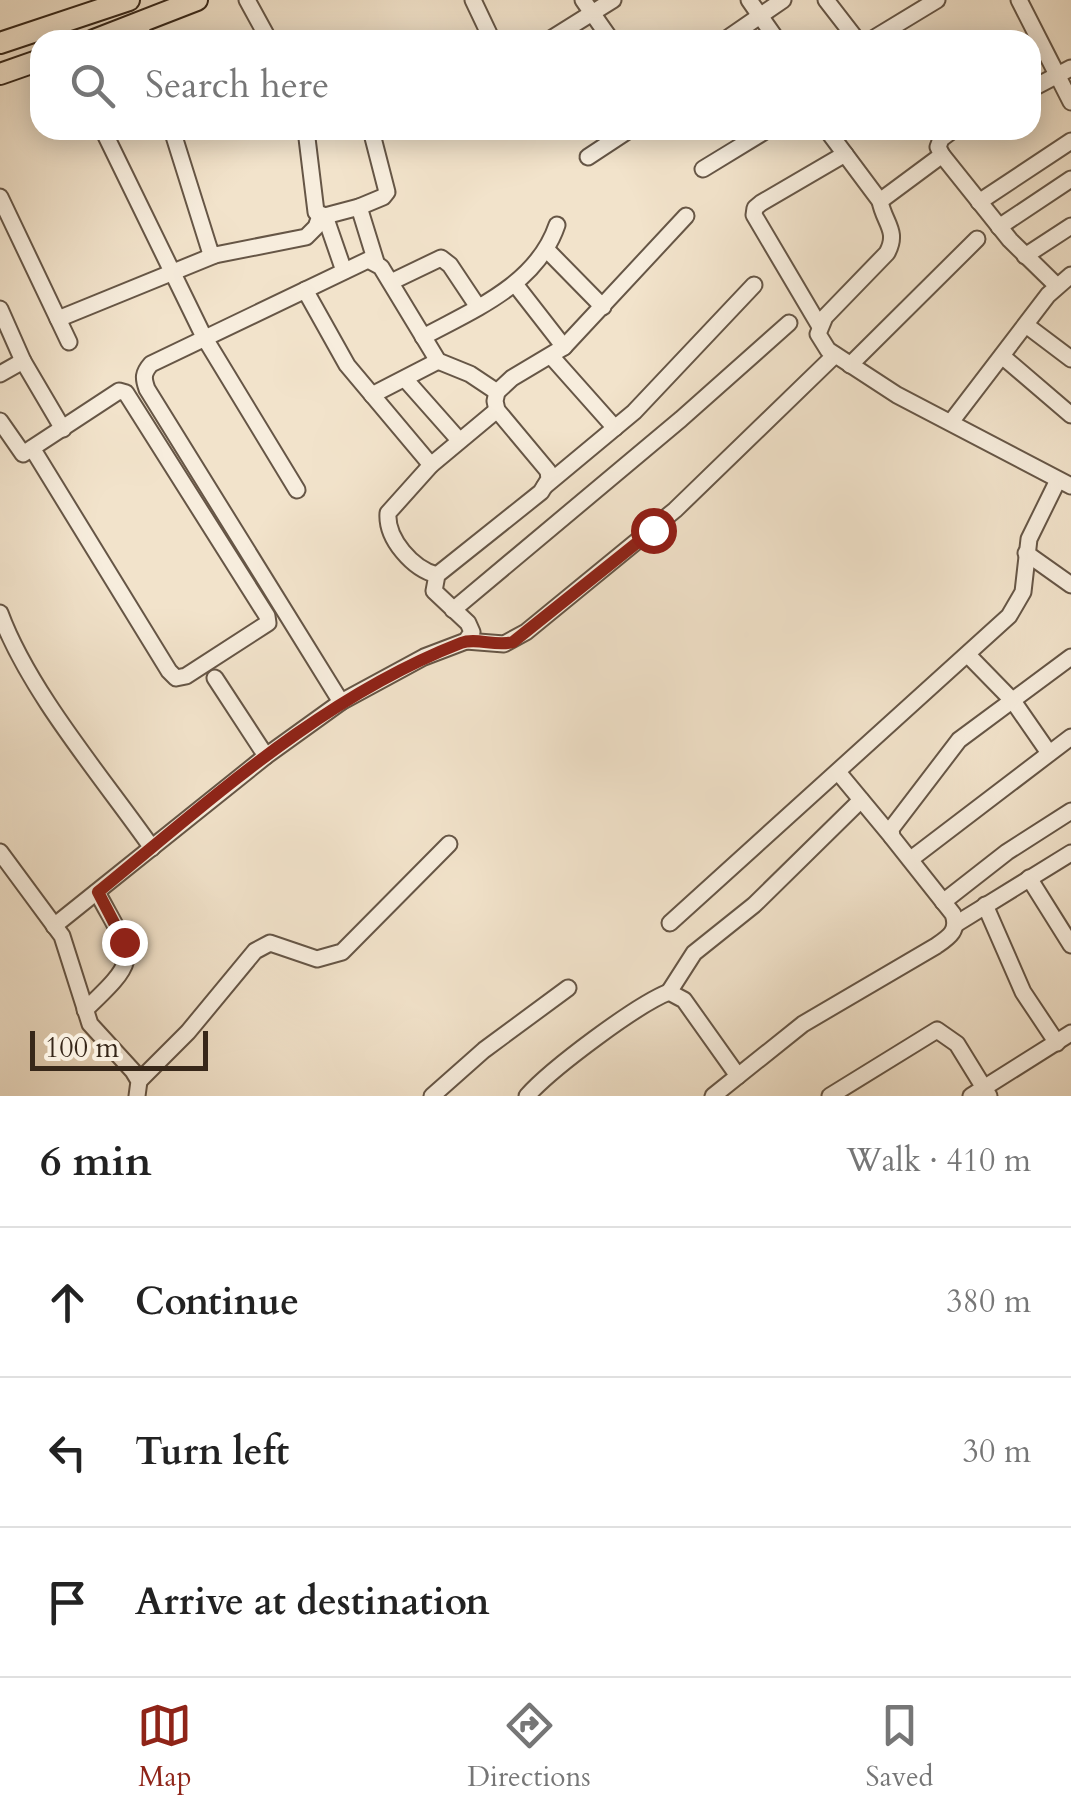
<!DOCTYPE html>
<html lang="en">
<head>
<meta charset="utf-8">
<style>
  :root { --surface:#fff; --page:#f2f2f2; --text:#222; --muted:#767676; --line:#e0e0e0; --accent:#8f2418 }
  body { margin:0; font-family:Cardo,serif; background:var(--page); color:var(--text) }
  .scale { position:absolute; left:30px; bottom:25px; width:178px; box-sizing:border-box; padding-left:10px; border:5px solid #372719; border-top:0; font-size:28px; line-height:35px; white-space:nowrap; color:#372719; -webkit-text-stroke:8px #f7eddd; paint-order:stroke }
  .stop { position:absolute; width:30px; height:30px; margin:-22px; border:8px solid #8f2418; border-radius:50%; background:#fff }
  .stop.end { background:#8f2418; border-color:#fff; box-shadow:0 2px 10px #0008 }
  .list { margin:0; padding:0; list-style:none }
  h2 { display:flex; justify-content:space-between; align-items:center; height:130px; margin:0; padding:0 40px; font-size:42px }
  h2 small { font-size:32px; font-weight:400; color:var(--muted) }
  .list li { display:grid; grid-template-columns:65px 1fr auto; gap:30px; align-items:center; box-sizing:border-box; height:150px; padding:0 40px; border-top:2px solid var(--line) }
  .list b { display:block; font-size:38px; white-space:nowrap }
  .list em { font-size:32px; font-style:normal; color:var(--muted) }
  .icon { flex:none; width:55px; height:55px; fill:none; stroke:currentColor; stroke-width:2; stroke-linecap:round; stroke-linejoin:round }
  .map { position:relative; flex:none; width:1071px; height:1096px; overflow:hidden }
  .search { position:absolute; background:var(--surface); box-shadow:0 5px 25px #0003; left:30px; right:30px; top:30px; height:110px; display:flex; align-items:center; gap:25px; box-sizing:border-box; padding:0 35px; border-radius:30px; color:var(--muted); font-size:38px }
  .sheet { height:580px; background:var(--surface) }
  nav { display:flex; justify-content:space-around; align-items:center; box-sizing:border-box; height:140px; border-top:2px solid var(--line); background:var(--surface); font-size:28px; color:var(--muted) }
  nav a { display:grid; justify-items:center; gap:5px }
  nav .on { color:var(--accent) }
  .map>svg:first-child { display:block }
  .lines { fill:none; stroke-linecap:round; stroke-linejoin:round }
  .minor-casing { stroke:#665646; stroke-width:19 }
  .highway-casing { stroke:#372719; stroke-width:24 }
  .minor { stroke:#f7eddd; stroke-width:15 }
  .highway { stroke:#f2e3cb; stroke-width:20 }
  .route { stroke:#8f2418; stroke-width:12 }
</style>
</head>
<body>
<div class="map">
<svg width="1071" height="1096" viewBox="0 0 1071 1096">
  <rect width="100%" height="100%" fill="#f2e3cb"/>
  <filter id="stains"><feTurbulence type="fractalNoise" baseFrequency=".002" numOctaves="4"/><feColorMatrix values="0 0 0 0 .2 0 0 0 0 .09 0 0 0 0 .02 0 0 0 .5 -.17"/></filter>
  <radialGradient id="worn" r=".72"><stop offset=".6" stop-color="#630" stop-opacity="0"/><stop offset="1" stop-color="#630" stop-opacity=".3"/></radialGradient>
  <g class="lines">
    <defs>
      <g id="minor">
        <polyline points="247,0 269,40"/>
        <polyline points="473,0 492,40"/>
        <polyline points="583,0 611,40"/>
        <polyline points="749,0 777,40"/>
        <polyline points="826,0 857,40"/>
        <polyline points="1019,0 1071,102"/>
        <polyline points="139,23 145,40"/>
        <polyline points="549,40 613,0"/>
        <polyline points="725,40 783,0"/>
        <polyline points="871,40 937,0"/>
        <polyline points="1031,89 1071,68"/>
        <polyline points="103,130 204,337 297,490"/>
        <polyline points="172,130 210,251 215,255 306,237 316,227 320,216"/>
        <polyline points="306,130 316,212 325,216 359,207 376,262"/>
        <polyline points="827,130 880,201"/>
        <polyline points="953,130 941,139 938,147 942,155 1010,240 1057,286"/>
        <path d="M942,155L880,201C884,223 899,231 887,253L825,317L818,334L828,350L897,395L1071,486"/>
        <polyline points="588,157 629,130"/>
        <polyline points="703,169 767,130"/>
        <polyline points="0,197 69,342"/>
        <polyline points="979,202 1071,141"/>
        <polyline points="359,207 383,197 387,192 371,130"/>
        <polyline points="325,216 344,271"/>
        <polyline points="999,227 1071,179"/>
        <polyline points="547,250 603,307"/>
        <polyline points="1025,256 1071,226"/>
        <polyline points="391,282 441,258 450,265 478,307"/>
        <polyline points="515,284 564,347"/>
        <polyline points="305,290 347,365 431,465"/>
        <polyline points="0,309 23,361"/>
        <polyline points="58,319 215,255"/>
        <polyline points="819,325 754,215 755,208 761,203 845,154"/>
        <polyline points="1026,325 1071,359"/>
        <path d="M423,337C475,309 537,284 557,225"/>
        <polyline points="551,356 615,428"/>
        <polyline points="1002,356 1071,415"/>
        <polyline points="850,365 977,239"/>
        <polyline points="0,374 23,361 63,429"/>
        <polyline points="405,379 459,440"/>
        <polyline points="372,395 438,361"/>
        <polyline points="0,421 23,454 119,391 126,393 267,616 268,623 186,676 176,678 169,671 32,448"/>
        <polyline points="951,422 1048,295 1071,275"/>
        <polyline points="545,486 634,412 754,285"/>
        <polyline points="1026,553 1071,585"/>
        <path d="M437,575C413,569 386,539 388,513L431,465L497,410"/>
        <polyline points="453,610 681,419 789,323"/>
        <path d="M0,613C29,692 103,778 152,848"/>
        <polyline points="466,641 504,644 526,632 675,510 835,355"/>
        <polyline points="968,655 1013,701 1049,753"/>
        <polyline points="215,678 266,756"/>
        <path d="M341,702L147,389C143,378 143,373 151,364L368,260L381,267L438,361L470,374L497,392"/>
        <polyline points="838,772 892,837"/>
        <polyline points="0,852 62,936 90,1024 133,1071 139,1081 137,1096"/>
        <polyline points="911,859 1071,737"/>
        <polyline points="1029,878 1071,945"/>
        <polyline points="943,902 1007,852 1071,811"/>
        <polyline points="985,905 1023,992 1057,1043"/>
        <polyline points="670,923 1009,616 1023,592 1029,539 1058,480"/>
        <polyline points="956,924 1071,853"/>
        <polyline points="54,926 266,756 341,702 424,657 466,641 472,632 468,623 434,591 437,575 541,492 549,479 548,471 497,410 495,401 497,392 512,378 564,347 686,216"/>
        <polyline points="669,992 694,953 754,905 861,800"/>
        <path d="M85,1010C143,955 133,960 97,892"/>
        <polyline points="139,1081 188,1032 255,951 270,943 317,959 342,952 449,844"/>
        <polyline points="432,1096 484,1050 568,988"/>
        <path d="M527,1096C551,1069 636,1005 669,992L684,1000L738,1076"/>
        <path d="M713,1096L803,1024L936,946C949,937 959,931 953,914L892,837L891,829L959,740L1071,657"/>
        <polyline points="830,1096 937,1030 957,1044 989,1096"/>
        <polyline points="971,1096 1071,1033"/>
      </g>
      <g id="highway">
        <polyline points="94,40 197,0"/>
        <polyline points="0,43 129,0"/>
        <polyline points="0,74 40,60"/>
      </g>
    </defs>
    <!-- minor casing -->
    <use href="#minor" class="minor-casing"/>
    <!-- highway casing -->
    <use href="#highway" class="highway-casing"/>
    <!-- minor -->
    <use href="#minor" class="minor"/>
    <!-- highway -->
    <use href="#highway" class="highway"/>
  </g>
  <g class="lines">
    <!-- route -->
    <path class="route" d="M124,942L98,892C212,799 322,697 461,643C476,637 496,647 513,642L653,530"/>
  </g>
  <rect width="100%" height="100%" filter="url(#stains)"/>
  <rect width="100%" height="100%" fill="url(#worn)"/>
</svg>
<div class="scale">100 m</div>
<div class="stop" style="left:653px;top:530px"></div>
<div class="stop end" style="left:124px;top:942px"></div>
<div class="search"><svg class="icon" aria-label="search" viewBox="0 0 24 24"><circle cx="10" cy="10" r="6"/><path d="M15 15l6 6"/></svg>Search here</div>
</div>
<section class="sheet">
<h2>6 min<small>Walk · 410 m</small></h2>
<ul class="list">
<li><svg class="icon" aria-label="ahead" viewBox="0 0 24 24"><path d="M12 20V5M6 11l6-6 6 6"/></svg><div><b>Continue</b></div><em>380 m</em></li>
<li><svg class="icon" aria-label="left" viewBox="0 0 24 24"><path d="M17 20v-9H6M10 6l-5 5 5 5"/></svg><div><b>Turn left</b></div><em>30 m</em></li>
<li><svg class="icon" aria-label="arrive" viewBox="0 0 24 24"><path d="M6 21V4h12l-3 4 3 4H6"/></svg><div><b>Arrive at destination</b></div></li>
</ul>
</section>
<nav>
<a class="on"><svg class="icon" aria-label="map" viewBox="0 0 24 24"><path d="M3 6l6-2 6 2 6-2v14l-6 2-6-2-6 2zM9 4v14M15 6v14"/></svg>Map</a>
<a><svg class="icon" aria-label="directions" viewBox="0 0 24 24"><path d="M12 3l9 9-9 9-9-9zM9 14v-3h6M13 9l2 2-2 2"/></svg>Directions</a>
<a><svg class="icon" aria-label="saved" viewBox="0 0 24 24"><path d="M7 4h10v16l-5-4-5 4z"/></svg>Saved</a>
</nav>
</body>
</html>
